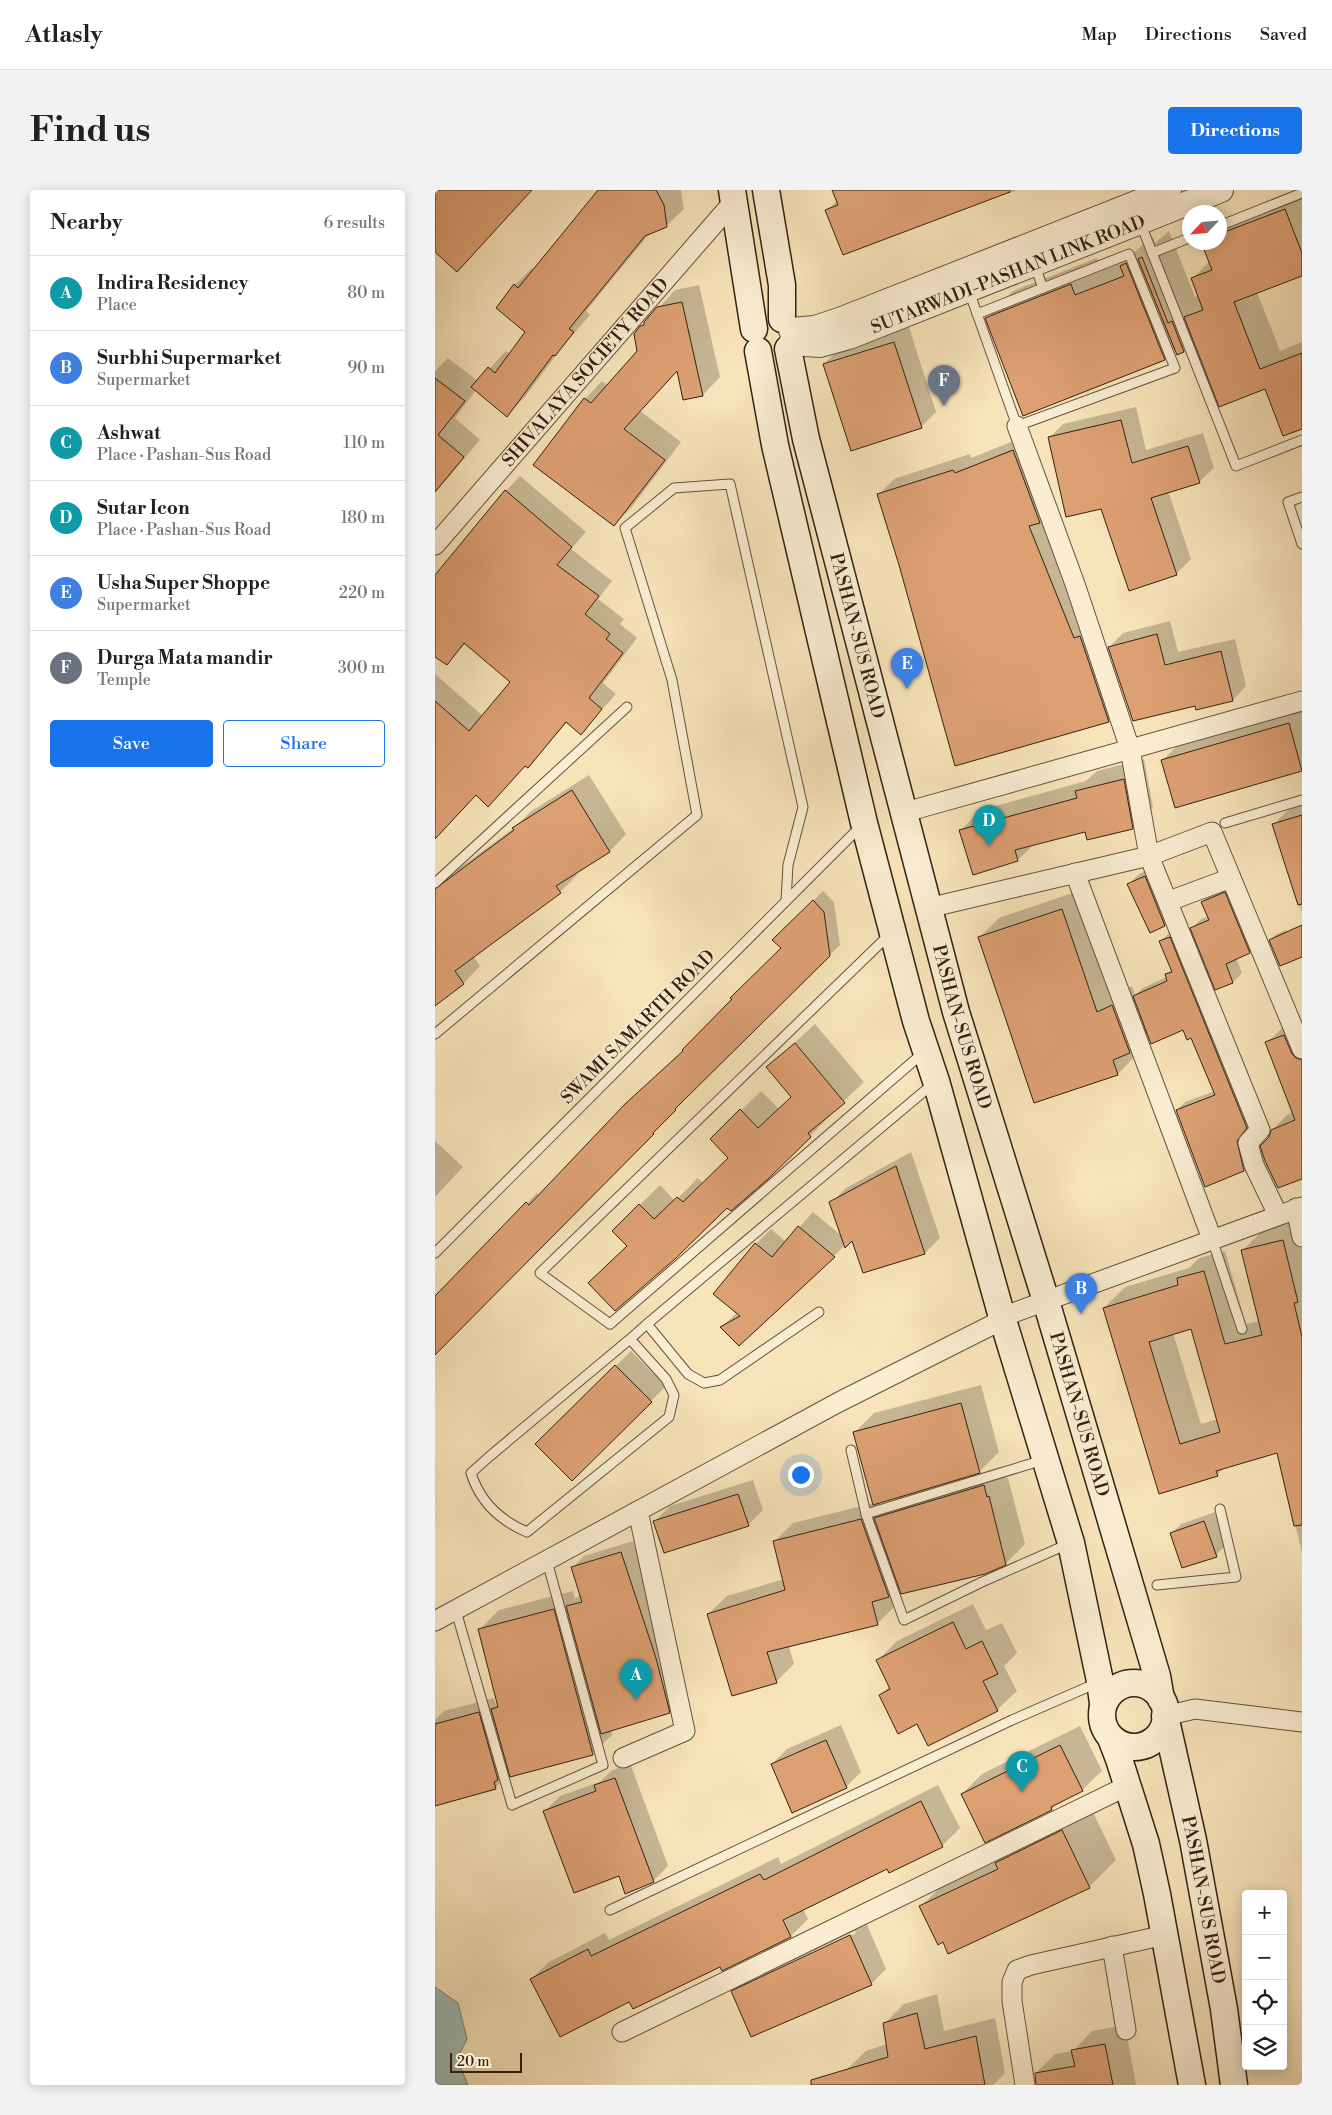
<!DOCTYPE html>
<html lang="en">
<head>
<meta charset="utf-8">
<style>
  :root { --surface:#fff; --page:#f2f2f2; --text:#202124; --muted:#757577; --line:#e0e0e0; --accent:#1a73e8 }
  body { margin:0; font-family:"Libre Bodoni",serif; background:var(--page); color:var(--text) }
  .controls { position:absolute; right:15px; bottom:15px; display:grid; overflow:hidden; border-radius:5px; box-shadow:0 2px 12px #0003 }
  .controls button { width:45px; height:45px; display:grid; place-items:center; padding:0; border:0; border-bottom:1px solid var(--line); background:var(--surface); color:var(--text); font:25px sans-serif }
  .compass { position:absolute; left:747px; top:15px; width:45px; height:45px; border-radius:50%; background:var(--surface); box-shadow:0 2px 12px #0003; rotate:244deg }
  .scale { position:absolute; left:15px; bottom:12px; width:72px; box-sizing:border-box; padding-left:5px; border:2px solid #312211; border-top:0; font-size:14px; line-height:18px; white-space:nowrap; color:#312211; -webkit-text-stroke:4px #faedd2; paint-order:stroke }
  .you { position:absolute; left:365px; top:1284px; width:18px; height:18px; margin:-12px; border:4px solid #fff; border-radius:50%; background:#1a73e8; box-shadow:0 0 0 8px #1a73e833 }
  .badge { display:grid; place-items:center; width:32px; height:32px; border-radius:50%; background:var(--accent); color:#fff; font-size:16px; font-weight:700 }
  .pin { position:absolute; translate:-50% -41px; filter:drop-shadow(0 1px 2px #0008) }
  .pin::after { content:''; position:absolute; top:26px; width:18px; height:15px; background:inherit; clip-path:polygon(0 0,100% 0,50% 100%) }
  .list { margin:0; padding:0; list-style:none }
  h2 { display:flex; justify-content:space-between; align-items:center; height:65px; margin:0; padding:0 20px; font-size:21px }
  h2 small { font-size:16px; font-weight:400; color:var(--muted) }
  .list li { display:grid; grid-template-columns:32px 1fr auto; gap:15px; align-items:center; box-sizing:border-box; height:75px; padding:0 20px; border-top:1px solid var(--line) }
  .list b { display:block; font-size:19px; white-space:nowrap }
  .list p { margin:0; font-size:16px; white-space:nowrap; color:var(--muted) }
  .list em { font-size:16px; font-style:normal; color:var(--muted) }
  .actions { display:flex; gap:10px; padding:15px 20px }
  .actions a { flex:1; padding:11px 0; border:1px solid var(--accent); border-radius:5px; text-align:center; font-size:18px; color:var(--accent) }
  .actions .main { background:var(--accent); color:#fff }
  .icon { flex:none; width:28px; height:28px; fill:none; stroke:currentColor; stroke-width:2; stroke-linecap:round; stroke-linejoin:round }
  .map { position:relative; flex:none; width:867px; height:1895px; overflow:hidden; border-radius:5px }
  header { display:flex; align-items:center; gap:30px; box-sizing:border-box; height:70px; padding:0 25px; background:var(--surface); border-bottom:1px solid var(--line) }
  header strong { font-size:24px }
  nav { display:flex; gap:28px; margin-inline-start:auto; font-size:18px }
  .intro { display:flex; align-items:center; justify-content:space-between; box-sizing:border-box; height:120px; padding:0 30px }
  h1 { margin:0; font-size:35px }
  .button { padding:12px 22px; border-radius:5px; background:var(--accent); color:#fff; font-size:18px; font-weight:700 }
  main { display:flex; gap:30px; padding:0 30px }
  aside { flex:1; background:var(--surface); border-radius:5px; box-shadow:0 2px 12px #0003 }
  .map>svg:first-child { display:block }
  .water { fill:#9fbdb7; stroke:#737f75 }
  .shadow { fill:#0003; fill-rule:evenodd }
  .building { fill:#dda073; stroke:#312211; fill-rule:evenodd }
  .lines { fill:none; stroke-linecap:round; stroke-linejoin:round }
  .service-casing { stroke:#63523b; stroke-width:11 }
  .minor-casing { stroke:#63523b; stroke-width:21 }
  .tertiary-casing { stroke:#63523b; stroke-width:26 }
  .secondary-casing { stroke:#312211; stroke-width:29 }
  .service { stroke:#faedd2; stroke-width:9 }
  .minor { stroke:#faedd2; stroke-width:19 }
  .tertiary { stroke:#faedd2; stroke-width:24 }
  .secondary { stroke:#faedd2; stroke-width:26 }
  .labels { text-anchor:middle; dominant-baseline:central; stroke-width:4; stroke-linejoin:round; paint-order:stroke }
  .street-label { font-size:18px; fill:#312211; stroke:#faedd2 }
</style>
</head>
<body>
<header>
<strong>Atlasly</strong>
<nav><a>Map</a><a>Directions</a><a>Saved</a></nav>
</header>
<div class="intro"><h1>Find us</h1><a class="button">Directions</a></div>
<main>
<aside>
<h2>Nearby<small>6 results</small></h2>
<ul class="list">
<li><span class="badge" style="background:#0f9aa8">A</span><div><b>Indira Residency</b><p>Place</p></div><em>80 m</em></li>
<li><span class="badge" style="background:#3f7fe0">B</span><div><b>Surbhi Supermarket</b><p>Supermarket</p></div><em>90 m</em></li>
<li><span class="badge" style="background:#0f9aa8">C</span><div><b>Ashwat</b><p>Place · Pashan-Sus Road</p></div><em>110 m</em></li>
<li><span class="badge" style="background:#0f9aa8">D</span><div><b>Sutar Icon</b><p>Place · Pashan-Sus Road</p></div><em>180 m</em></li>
<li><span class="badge" style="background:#3f7fe0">E</span><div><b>Usha Super Shoppe</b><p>Supermarket</p></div><em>220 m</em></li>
<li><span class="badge" style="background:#6b7280">F</span><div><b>Durga Mata mandir</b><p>Temple</p></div><em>300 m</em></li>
</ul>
<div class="actions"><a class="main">Save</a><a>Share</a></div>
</aside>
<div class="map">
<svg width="867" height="1895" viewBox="0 0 867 1895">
  <rect width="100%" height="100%" fill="#f8e4ba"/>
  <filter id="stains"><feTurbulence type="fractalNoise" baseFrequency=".004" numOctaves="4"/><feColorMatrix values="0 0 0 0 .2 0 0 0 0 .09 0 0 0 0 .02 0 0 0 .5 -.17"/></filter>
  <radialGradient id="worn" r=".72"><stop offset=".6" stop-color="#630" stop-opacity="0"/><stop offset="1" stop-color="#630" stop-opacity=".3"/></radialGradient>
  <!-- water -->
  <polygon class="water" points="0,1797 23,1813 32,1849 22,1869 33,1895 0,1895"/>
  <!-- shadow -->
  <g class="shadow">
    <polygon points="165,0 246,0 249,19 231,36 215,43 151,121 155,125 128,156 89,208 72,226 41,200 20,228 45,250 0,303 0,181 13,168 43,191 71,161 75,164 92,142 80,95 97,78 100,80"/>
    <polygon points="399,0 583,0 572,4 571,2 392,20 403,10"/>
    <polygon points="867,1 867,85 822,102 845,161 867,152 867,237 831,198 760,150 749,161 742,163 740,158 729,169 552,128 578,101 662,68 667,80 693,69 713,49 718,47 720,53 734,41 760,107 763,105 757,89 775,71 784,52 784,35"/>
    <polygon points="264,95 285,187 268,205 243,180 205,221 246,252 196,318 179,335 150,209 167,191 173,196 204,161 200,144 240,100"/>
    <polygon points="474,137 501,222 486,237 389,174 404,159"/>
    <polygon points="701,217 711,260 768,243 779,278 764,292 733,301 756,369 741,384 667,318 614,248 628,234"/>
    <polygon points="594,245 690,515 673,531 465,374 443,305 459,289 535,264 536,268"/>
    <polygon points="85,286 151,342 136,359 177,391 163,409 189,429 185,434 202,448 168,493 181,504 146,543 132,532 93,577 91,575 41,604 0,647 0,484 48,526 77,492 31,453 12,474 0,465 0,386 71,301"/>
    <polygon points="735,431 743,462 800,449 811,496 798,510 761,519 760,515 674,457 688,443"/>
    <polygon points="867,519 867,580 741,616 728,570 743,555"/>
    <polygon points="709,569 718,617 697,638 651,640 599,654 583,670 539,683 526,640 546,620 651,591 662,581"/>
    <polygon points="154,585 191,644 175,661 140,683 142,685 125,702 38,766 45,776 29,793 0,814 0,698 8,690 79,638 95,622"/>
    <polygon points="867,614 867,723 838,635 855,618"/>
    <polygon points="720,677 739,725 729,735 694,694 704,684"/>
    <polygon points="799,694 823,753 814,762 801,768 807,783 798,792 757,738 766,729 774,726 767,712 776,703"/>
    <polygon points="646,700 681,803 697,796 700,805 708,798 732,787 731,785 737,779 726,751 734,743 743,740 819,929 810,942 817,972 809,980 742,920 750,912 780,901 757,846 749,839 713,843 700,857 702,864 683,884 599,912 544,748 564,728"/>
    <polygon points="388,701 399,712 405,755 249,908 250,909 227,932 228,933 0,1164 0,1106 102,1003 104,1006 249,861 347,758 339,750"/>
    <polygon points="851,740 862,764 835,750 840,745"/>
    <polygon points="864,831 867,837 867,987 835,948 837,940 852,925 858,922 832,853 847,838"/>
    <polygon points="380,834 429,892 394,925 395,926 332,988 293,1016 193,1056 179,1041 225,995 240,1011 263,988 268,993 295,967 277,949 326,901 344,919 357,906 333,877"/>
    <polygon points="0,951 28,977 0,1007"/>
    <polygon points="476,962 505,1048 490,1063 417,1049 304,1155 287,1137 302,1122 321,1054 336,1039 351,1052 378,1022 407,1046 396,1013 411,998"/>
    <path d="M867,1030V1363L843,1262L790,1277L782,1285L725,1302L669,1118L690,1097L754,1078L764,1068L790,1061L811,1134L825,1131L808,1060L828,1040ZM757,1138L783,1229L766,1234L738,1143Z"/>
    <polygon points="196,1161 231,1196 137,1289 102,1254"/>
    <path d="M546,1195L564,1262L542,1284L568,1276L571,1288H573L590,1354L570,1374L465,1395L457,1403L460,1416L442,1434L354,1456L359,1474L341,1492L273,1424L292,1406L349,1389L340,1351L358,1333L439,1313L419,1243L439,1223ZM462,1307L448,1321L444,1312Z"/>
    <polygon points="318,1290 328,1320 313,1335 220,1331 235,1316"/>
    <polygon points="780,1322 791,1355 781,1365 736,1344 746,1334"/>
    <polygon points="198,1351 232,1455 246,1510 234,1522 176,1540 177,1545 157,1564 75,1583 60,1598 0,1615 0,1530 9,1521 59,1508 61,1515 64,1513 44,1440 64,1420 138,1401 140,1409 146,1404 137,1378 149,1366"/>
    <polygon points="538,1414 551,1440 567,1433 582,1463 569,1476 582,1501 562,1520 445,1505 455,1496 443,1470 462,1451"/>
    <polygon points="406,1535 426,1582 411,1597 337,1574 352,1559"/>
    <polygon points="645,1536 667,1581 647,1600 624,1611 617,1619 550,1651 527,1604 547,1584"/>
    <polygon points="195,1573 233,1676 218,1691 185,1685 110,1621 125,1606 165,1592 176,1581"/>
    <polygon points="503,1595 525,1638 507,1656 454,1681 452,1677 368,1719 373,1729 356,1746 288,1779 286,1775 195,1811 96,1789 114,1772 170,1743 174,1750 343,1667 346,1674"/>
    <polygon points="654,1614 681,1670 654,1697 509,1751 486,1716 513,1690"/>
    <path d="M430,1730L451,1779L436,1794L298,1802L313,1787ZM420,1741L421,1743L314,1794V1792Z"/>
    <polygon points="502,1804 509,1841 560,1828 570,1883 558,1895 414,1895 411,1880 431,1861 452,1854 450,1833 469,1814"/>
    <polygon points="690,1835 701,1895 602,1895 601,1883 620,1864 638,1861 657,1841"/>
  </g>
  <!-- building -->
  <g class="building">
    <polygon points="0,0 97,0 22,82 0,62"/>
    <polygon points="163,0 221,0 229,15 232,37 210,46 134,139 139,142 120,166 118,165 72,227 36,197 53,177 60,183 90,142 61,118 79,94 83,98"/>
    <polygon points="397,0 574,0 575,2 408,65 390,20 403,15"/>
    <polygon points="850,19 867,63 867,86 799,112 825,179 867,163 867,239 848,246 830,199 784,217 749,127 768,120 756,88 777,80 766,52 784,52 784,44"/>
    <polygon points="707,67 733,133 737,131 749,162 742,165 703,69"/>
    <polygon points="691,73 730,170 588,226 550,128 636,94 640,105 689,86 685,76"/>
    <polygon points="247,112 268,206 248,210 242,181 189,239 230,270 179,336 98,275 149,208 156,213 202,161 199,144 205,136 209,135 209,132 222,117"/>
    <polygon points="459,152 487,238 416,261 388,174"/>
    <polygon points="0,188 30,211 3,245 29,267 0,302"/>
    <polygon points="686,230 697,273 753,256 765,293 716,308 742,385 694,401 666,319 631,327 613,247"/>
    <polygon points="578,260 605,333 594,336 639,448 645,446 674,532 520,576 464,375 442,304 518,280 520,283"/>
    <polygon points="70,300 137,357 122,375 164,406 150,424 175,444 171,449 188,463 154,508 167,519 146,545 131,532 93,578 90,576 53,617 41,605 0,649 0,511 34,541 75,492 29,453 12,475 0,467 0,385"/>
    <polygon points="722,444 730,475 786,461 798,511 761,520 760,516 698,531 673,457"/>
    <polygon points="854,533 867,581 740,618 726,570"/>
    <polygon points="689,589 698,639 652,650 650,642 580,660 583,671 538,685 524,640 642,608 640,601"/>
    <polygon points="137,600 175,662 121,696 126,703 20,781 29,794 0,816 0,699 79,640 77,638"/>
    <polygon points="867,625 867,714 863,715 837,634"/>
    <polygon points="710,686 730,736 715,743 692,694"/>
    <polygon points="790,702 815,763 791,774 798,793 780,800 755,738 774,730 766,712"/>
    <polygon points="378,710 389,722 395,766 240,919 241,920 218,943 219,944 0,1165 0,1106 91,1012 94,1015 190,914 248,861 247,860 297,809 295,808 346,758 337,750"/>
    <polygon points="627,719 662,822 677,815 695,863 678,870 683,885 599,913 543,747"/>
    <polygon points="867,735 867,767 845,776 834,750"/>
    <polygon points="735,747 812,938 802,951 809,981 770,997 741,920 780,905 756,848 752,850 748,840 716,854 698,806 732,791 730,784 737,782 724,751"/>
    <polygon points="849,845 857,864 861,868 867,870 867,989 843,998 830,971 825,956 834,947 836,940 860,930 830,852"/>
    <polygon points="360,853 410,913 373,943 376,947 333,989 296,1021 292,1018 241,1068 180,1121 153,1093 192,1056 177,1041 204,1014 219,1029 242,1007 248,1012 293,968 275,949 305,919 323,938 356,907 331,877"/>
    <polygon points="461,976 490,1064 428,1083 417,1051 410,1058 394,1012"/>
    <polygon points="363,1036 400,1067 304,1156 285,1137 305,1126 278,1104 320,1053 337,1067"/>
    <path d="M848,1050L863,1112L859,1113L867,1147V1335L859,1336L842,1263L781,1281L783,1286L724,1304L668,1118L743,1095L742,1088L769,1081L790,1154L827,1145L806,1060ZM756,1139L785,1242L745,1254L714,1152Z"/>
    <polygon points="180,1175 217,1212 137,1291 100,1254"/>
    <polygon points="526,1213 545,1283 438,1315 418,1242"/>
    <polygon points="549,1295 552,1307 554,1306 571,1375 550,1384 466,1404 439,1328"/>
    <polygon points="303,1304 314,1336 229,1363 218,1331"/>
    <polygon points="426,1329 454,1407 437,1412 443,1435 332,1462 342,1493 297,1506 272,1424 350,1400 338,1351"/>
    <polygon points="769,1331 782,1367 747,1378 735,1343"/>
    <polygon points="186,1362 221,1468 235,1523 166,1544 131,1416 147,1412 136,1377"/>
    <polygon points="119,1419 158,1565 75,1587 56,1519 63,1517 43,1439"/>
    <polygon points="518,1432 531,1459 547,1451 563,1484 548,1491 563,1521 493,1556 482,1534 463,1544 444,1505 455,1499 441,1470"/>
    <polygon points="44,1522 63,1590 59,1592 61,1599 0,1616 0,1534"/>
    <polygon points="391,1550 412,1598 357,1623 336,1574"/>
    <polygon points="625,1555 648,1601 616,1617 617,1620 550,1653 526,1604"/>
    <polygon points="180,1588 219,1692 190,1704 184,1686 139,1703 108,1621 161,1601 159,1595"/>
    <polygon points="486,1611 508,1657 454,1683 452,1679 348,1730 356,1747 287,1781 285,1777 198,1819 194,1812 125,1847 95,1789 153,1759 156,1766 325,1684 329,1690"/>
    <polygon points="627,1640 655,1698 513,1764 508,1752 503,1755 484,1716 563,1679 560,1673"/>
    <polygon points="415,1745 437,1795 316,1847 296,1801"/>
    <polygon points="482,1823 490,1859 541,1846 550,1895 376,1895 376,1890 453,1867 448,1833"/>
    <polygon points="670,1854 678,1895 601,1895 600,1883 640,1876 636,1860"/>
  </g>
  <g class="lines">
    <defs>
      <g id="service">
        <polyline points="705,32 801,276 867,250"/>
        <polyline points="784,36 867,3"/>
        <polyline points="717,63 754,48"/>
        <polyline points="534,101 582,236 740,178 694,64 608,98"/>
        <polyline points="542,124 608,98 599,74"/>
        <polyline points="867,307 853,312 867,354"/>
        <polyline points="790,633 867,610"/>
        <polyline points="0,693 192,517"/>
        <polyline points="455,744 105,1083 175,1134 489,862"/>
        <polyline points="0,844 262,625 237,490 190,338 239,298 295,294 368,617 353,675 351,711"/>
        <polyline points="777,1049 807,1139"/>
        <polyline points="0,1063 425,637"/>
        <polyline points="212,1134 253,1184 269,1193 285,1190 384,1122"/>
        <path d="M195,1149L231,1189L239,1205L234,1227L92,1342C64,1330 45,1312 36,1283L55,1266L195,1149L212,1134L474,914L499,893"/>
        <polyline points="416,1260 431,1324 469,1430 547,1392 633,1354"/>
        <polyline points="431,1324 608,1270"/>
        <polyline points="722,1395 801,1387 785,1319"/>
        <polyline points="21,1421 77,1615 168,1575 112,1371"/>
        <polyline points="175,1720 577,1530 662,1493"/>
      </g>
      <g id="minor">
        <polyline points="582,236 640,394 695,559 714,666 825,940 813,953 819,975 843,1025"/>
        <path id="s1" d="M0,355L300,10"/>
        <polyline points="467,623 867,511"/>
        <polyline points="640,683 777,1049"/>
        <polyline points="734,711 796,688"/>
        <polyline points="493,718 714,666 777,642 867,859"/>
        <polyline points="861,1018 867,1047"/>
        <polyline points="0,1431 404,1212 557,1135 567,1127 867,1017"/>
        <polyline points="730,1526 760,1519 867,1532"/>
        <polyline points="188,1568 250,1541 203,1321"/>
        <polyline points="677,1756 691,1840"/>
        <polyline points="187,1842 692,1596"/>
        <polyline points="590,1895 577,1811 577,1792 582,1780 596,1775 730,1745"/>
      </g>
      <g id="tertiary">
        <polyline points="356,140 380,138 407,129 734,0"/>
        <path id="s2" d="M356,153L385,155L414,147L786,0"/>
      </g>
      <g id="secondary">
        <polyline points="297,0 319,139"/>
        <polyline points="331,0 347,95 347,129"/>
        <path id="s3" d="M353,159L371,249L521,822L611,1111L722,1486L726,1509"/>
        <polyline points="323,161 340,255 429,633 481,831 501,891 567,1127 636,1353 665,1491 668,1513"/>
        <circle cx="699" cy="1525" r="32"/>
        <path id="s4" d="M730,1526L758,1650L789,1819L799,1895"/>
        <polyline points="676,1548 684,1569 711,1654 722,1704 757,1895"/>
      </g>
    </defs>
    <!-- service casing -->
    <use href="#service" class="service-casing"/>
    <!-- minor casing -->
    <use href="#minor" class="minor-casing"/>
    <!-- tertiary casing -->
    <use href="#tertiary" class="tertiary-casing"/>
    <!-- secondary casing -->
    <use href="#secondary" class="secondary-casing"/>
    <!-- service -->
    <use href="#service" class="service"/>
    <!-- minor -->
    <use href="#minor" class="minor"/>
    <!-- tertiary -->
    <use href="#tertiary" class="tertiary"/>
    <!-- secondary -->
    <use href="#secondary" class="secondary"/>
  </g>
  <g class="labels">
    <!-- street labels -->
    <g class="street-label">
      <text stroke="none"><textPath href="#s2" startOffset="230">SUTARWADI-PASHAN LINK ROAD</textPath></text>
      <text stroke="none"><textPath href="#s1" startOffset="229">SHIVALAYA SOCIETY ROAD</textPath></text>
      <text stroke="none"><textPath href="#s3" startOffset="295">PASHAN-SUS ROAD</textPath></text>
      <text transform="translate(203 837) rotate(-45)">SWAMI SAMARTH ROAD</text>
      <text stroke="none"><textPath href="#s3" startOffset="700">PASHAN-SUS ROAD</textPath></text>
      <text stroke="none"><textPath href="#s3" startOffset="1105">PASHAN-SUS ROAD</textPath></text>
      <text stroke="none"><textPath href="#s4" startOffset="188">PASHAN-SUS ROAD</textPath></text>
    </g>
  </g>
  <rect width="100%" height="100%" filter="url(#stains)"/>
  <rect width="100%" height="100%" fill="url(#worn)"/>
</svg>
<div class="controls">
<button>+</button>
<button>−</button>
<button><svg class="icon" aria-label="locate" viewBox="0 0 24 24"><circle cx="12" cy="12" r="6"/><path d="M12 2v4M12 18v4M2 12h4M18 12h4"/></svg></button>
<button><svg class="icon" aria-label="layers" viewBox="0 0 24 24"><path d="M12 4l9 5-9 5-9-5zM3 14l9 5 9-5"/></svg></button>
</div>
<svg class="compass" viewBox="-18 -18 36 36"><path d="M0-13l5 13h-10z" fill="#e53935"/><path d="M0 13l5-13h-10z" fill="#757577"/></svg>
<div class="scale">20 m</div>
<div class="you"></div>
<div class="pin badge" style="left:201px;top:1510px;background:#0f9aa8">A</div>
<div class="pin badge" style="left:646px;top:1124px;background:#3f7fe0">B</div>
<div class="pin badge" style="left:587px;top:1602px;background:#0f9aa8">C</div>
<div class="pin badge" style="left:554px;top:656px;background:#0f9aa8">D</div>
<div class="pin badge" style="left:472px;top:499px;background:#3f7fe0">E</div>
<div class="pin badge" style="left:509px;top:216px;background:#6b7280">F</div>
</div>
</main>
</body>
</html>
